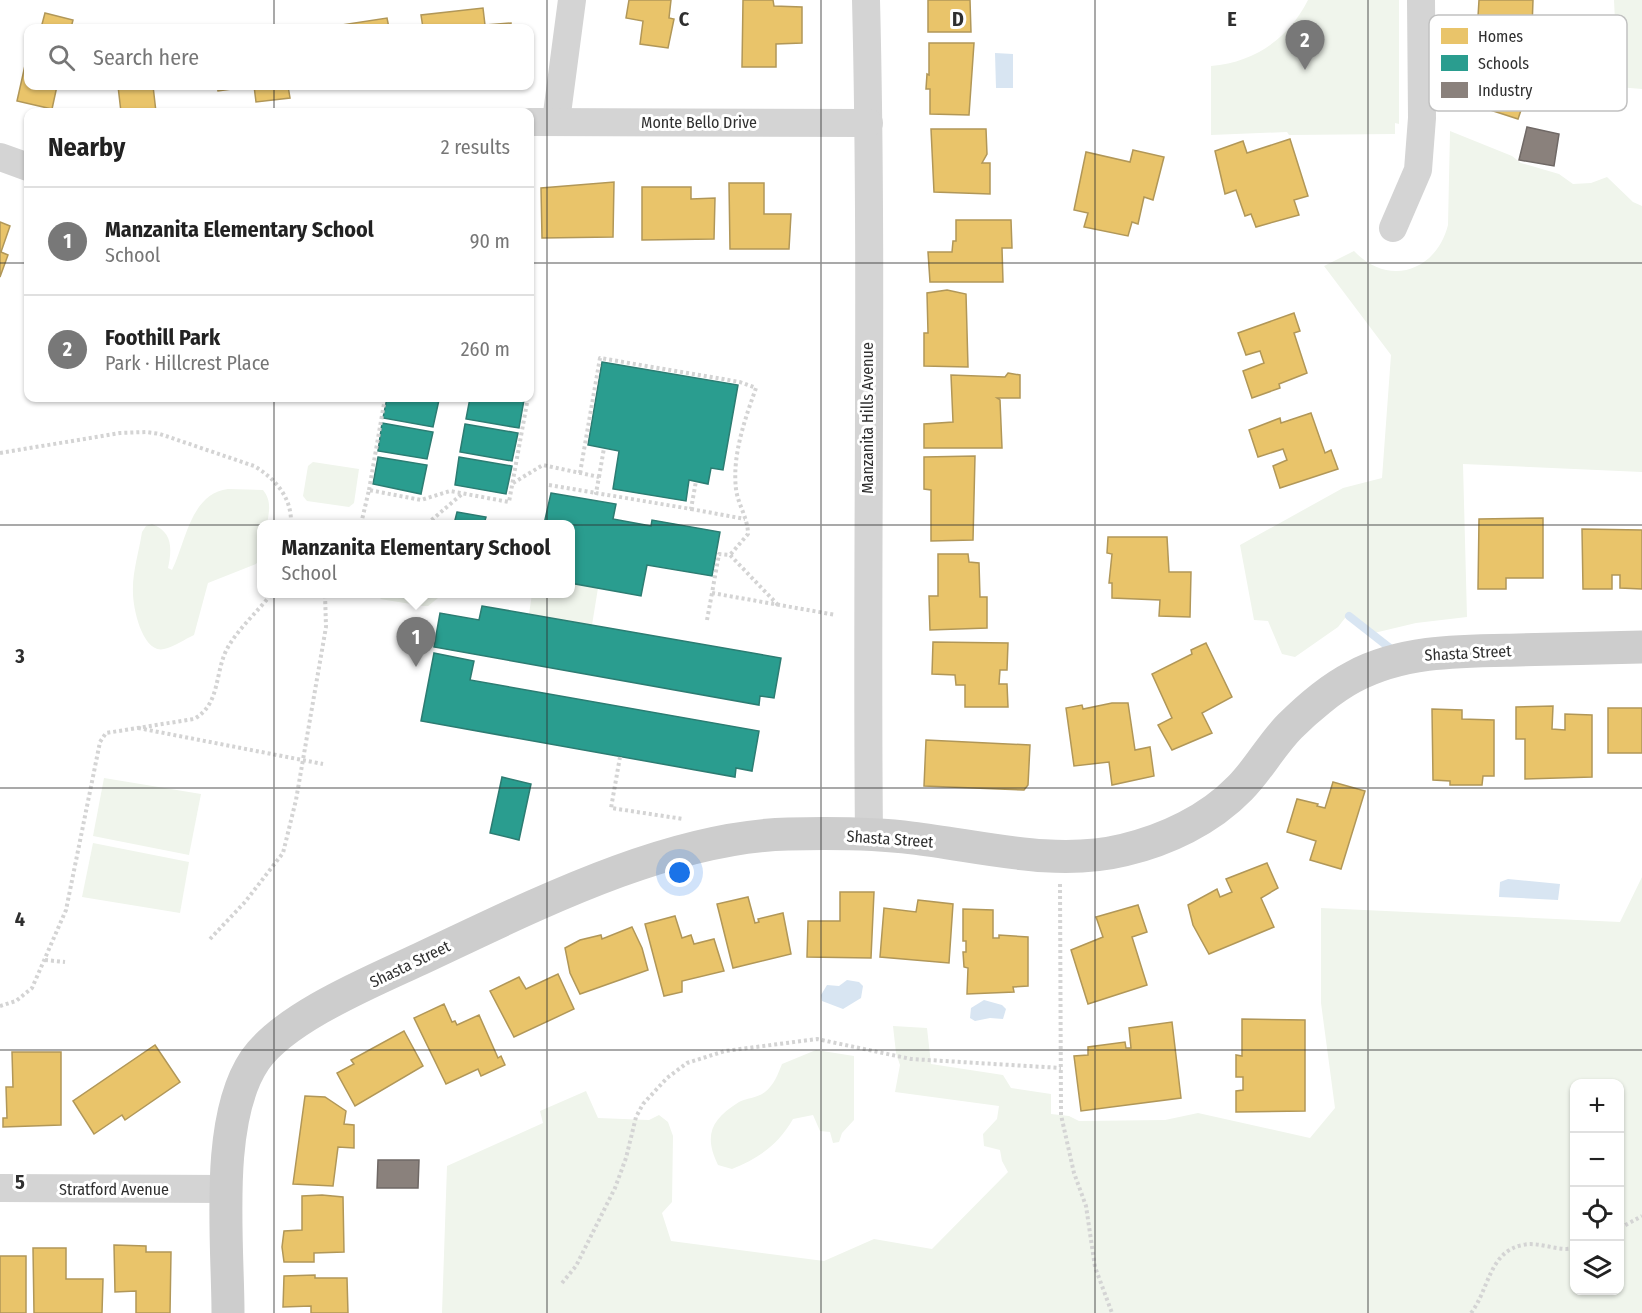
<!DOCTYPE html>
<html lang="en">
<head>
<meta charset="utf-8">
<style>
  :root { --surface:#fff; --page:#f6f6f6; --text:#222; --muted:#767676; --line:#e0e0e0; --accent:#787878 }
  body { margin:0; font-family:"Fira Sans Condensed",sans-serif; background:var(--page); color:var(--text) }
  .controls { position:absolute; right:18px; bottom:18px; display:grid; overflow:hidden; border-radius:12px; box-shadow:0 2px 4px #0004 }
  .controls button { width:54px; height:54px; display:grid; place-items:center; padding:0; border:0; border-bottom:2px solid var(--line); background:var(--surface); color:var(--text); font:30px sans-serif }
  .you { position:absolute; left:680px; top:873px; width:21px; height:21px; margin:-15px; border:4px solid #fff; border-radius:50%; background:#1a73e8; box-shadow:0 0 0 9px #1a73e833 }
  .badge { display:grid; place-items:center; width:39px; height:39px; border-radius:50%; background:var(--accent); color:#fff; font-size:20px; font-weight:700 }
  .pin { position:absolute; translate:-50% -50px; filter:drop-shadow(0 2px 3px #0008) }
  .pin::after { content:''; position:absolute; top:32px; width:21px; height:18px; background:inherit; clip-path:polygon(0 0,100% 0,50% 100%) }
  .popup { position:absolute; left:257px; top:520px; width:318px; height:78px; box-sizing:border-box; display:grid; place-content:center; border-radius:12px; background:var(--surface); filter:drop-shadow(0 2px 4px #0005); font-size:20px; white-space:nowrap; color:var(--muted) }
  .popup b { font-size:22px; color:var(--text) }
  .popup::after { content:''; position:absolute; left:50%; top:100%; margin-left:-12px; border:12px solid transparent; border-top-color:var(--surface) }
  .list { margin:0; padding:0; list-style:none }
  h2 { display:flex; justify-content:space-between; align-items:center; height:78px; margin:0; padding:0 24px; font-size:26px }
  h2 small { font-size:20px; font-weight:400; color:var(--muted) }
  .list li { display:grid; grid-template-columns:39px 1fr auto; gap:18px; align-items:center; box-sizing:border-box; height:108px; padding:0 24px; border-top:2px solid var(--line) }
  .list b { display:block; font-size:22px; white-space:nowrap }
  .list p { margin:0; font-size:20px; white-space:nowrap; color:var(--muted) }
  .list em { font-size:20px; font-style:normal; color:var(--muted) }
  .icon { flex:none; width:33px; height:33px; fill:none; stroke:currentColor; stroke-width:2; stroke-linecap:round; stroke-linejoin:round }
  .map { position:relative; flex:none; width:1642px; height:1313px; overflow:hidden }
  .search { position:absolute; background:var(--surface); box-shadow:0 2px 4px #0004; left:24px; top:24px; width:510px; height:66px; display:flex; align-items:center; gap:15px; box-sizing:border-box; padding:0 21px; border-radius:12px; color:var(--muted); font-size:22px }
  .panel { position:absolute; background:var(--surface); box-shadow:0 2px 4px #0004; left:24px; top:108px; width:510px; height:294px; border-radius:12px }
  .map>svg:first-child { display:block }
  .green { fill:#f0f5ec; fill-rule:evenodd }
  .water { fill:#d8e5f2 }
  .homes { fill:#e9c46a; stroke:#b19758; stroke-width:1.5 }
  .schools { fill:#2a9d8f; stroke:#2c7c72; stroke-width:1.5 }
  .industry { fill:#8a817c; stroke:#6f6865; stroke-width:1.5 }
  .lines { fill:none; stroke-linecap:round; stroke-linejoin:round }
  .stream { stroke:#d8e5f2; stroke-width:8 }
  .path { stroke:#d4d4d4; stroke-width:4; stroke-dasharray:3 3; stroke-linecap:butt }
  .street { stroke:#d4d4d4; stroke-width:28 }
  .secondary { stroke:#cdcdcd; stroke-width:33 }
  .grid { fill:none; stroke:#2f2f2f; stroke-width:1.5; stroke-opacity:0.55 }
  .labels { text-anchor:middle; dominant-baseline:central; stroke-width:6; stroke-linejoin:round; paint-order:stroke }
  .street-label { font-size:16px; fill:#2f2f2f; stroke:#fff }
  .key { fill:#fff; stroke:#c1c1c1; stroke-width:1.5 }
  .key-label { font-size:16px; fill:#2f2f2f }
  .grid-label { font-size:20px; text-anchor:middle; font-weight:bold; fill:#2f2f2f; stroke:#fff; stroke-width:6; stroke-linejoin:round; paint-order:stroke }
</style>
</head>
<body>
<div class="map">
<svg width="1642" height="1313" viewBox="0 0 1642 1313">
  <rect width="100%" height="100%" fill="#fff"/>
  <!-- green -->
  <g class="green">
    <path d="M1308,0H1399V124L1395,123V134L1289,135L1287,132L1211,135V66C1255,62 1288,39 1308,0Z"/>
    <polygon points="1614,0 1642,0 1642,89 1618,87"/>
    <path d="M1450,131L1512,156L1521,163L1559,174L1573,184L1591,183L1607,177L1633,202L1642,206V472L1463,464L1467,617L1416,623L1374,633L1349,613L1338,627L1295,657L1282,654L1268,621L1254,620L1240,545L1343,488L1382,478L1391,355L1324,266L1354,251C1388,287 1436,272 1448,225Z"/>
    <polygon points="313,462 359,469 354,503 349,507 307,501 303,496 308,466"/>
    <path d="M228,489L263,490C272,501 269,512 267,524H262L261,557L256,564L208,583L194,635C185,639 174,647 164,649C143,654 133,609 133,593C132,573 139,552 142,532L146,526L152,524C173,532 172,549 168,568L172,570C186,542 190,494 228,489Z"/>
    <polygon points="571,583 598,588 592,625 529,614 532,594 570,594"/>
    <polygon points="385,594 443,594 428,606 423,606 380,599"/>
    <polygon points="104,778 201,794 189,855 93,836"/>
    <polygon points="93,843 189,862 180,913 82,897"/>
    <path d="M1642,877V1313H442L447,1166L543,1123L540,1111L586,1091L598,1118L649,1120L659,1115L668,1122L673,1136L672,1202L662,1213L671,1241L824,1261L874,1239L932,1249L1008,1172L1002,1161L1000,1150L984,1146L983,1134L997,1119L999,1106L895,1092L900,1065L896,1053L893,1026L927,1028L931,1064L1003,1075L1011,1088L1051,1094V1114L1069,1116L1079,1121L1165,1120L1198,1113L1310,1138L1335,1108L1321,1003V908L1620,922ZM1574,1084H1620V1290H1574Z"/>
    <path d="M816,1050L854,1056V1120L842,1133L839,1142L833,1143L830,1132L820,1131L813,1115L793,1119C778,1145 759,1158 732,1169L718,1165C704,1136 710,1120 739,1102C746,1098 758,1098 765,1092C774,1085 778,1074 782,1064Z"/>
  </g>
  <!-- water -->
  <g class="water">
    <polygon points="995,53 1013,54 1013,88 996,88"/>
    <polygon points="1508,879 1560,884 1558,900 1499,897 1500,882"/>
    <polygon points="847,980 859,982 863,986 861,998 843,1009 822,1001 821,995 827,985 839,986"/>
    <polygon points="984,1000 1002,1005 1006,1009 1003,1019 990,1018 975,1021 970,1018 971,1008"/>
  </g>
  <!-- homes -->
  <g class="homes">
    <polygon points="629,0 671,0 669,18 674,19 668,48 640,44 643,21 626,18"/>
    <polygon points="743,0 773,0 774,6 802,7 802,43 776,44 776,67 742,67"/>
    <polygon points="928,0 970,0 971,32 928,32"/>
    <polygon points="1479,0 1533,0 1530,84 1518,119 1484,108 1498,71 1497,35 1477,33"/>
    <polygon points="483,8 485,25 511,23 511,28 423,28 421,15"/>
    <polygon points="45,13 73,20 71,28 41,28"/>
    <polygon points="387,18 389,28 322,28"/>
    <polygon points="929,43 974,43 969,115 930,114 930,89 926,89 927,74 929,75"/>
    <polygon points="26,61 28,86 57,86 52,109 17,101"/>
    <polygon points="118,86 153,86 156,112 121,112"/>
    <polygon points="217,86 288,86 290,98 256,102 254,86 218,91"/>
    <polygon points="931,129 986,129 987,154 982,163 990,163 990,194 934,192"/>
    <polygon points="1290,139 1308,196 1294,200 1299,215 1256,227 1251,214 1245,216 1236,190 1225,194 1215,151 1243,141 1247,153"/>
    <polygon points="1133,150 1164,157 1153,200 1144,197 1138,224 1132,222 1128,236 1084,227 1088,213 1074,210 1086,152 1130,162"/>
    <polygon points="614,182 613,237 542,238 541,188"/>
    <polygon points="729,183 764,183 764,214 791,214 789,249 730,249"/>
    <polygon points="642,187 691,187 691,199 715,198 714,239 642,240"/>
    <polygon points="956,220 1011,220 1012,248 1002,248 1003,282 930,282 928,252 952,252 953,241 956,241"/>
    <polygon points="0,222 10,226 1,252 8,255 0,277"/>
    <polygon points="947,290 966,294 968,367 924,366 924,333 928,333 927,293"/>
    <polygon points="1294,313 1300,331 1294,333 1307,373 1279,384 1280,388 1252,398 1243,371 1264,363 1260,351 1246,355 1238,333"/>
    <polygon points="1008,373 1020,375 1020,398 997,398 1000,400 1002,448 924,448 924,424 953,422 951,375 1005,377"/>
    <polygon points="1311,413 1325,453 1331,450 1338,469 1280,488 1273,466 1287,460 1283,449 1258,457 1249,430 1280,418 1281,423"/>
    <polygon points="975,456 973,540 931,541 931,490 924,489 924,457"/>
    <polygon points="1543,518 1543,578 1506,578 1506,589 1478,589 1479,519"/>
    <polygon points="1582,529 1642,530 1642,589 1620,588 1620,575 1612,575 1612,589 1583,589"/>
    <polygon points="1108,537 1167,537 1169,572 1191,572 1190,617 1159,616 1160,600 1112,598 1112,583 1109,583 1112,554 1107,553"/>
    <polygon points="938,554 968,554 969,562 979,563 980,597 987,597 987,628 930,630 929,596 938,596"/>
    <polygon points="933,642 1008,643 1007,670 1000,670 999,684 1007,684 1008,707 965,707 965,685 956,685 955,675 932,674"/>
    <polygon points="1206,643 1232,697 1202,713 1212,733 1172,750 1158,725 1172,718 1152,674 1192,654 1191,650"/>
    <polygon points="1112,703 1128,703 1135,750 1150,747 1154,776 1112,785 1109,762 1074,766 1066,708 1082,705 1083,709"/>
    <polygon points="1553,706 1552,729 1565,730 1565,714 1592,715 1592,777 1525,779 1525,739 1516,739 1516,707"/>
    <rect x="1608" y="708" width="34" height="45"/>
    <polygon points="1432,709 1462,710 1462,719 1494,720 1494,776 1483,776 1482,785 1450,785 1450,781 1433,780"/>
    <polygon points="926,740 1030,745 1028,785 1024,790 924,786"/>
    <polygon points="1333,782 1365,791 1341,869 1310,860 1316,841 1287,832 1297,799 1318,804 1317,806 1325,808"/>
    <polygon points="1267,863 1278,888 1261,898 1274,927 1209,954 1193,925 1188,905 1217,889 1220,897 1232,892 1226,879"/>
    <polygon points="840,892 874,892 871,958 807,957 808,921 840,921"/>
    <polygon points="748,897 755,923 759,922 758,919 783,913 791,954 733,968 717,904"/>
    <polygon points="918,900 953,904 949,963 880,957 884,908 916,912"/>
    <polygon points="1138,905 1147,932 1132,937 1147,985 1088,1004 1071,950 1103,937 1096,917"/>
    <polygon points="963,909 993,910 993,938 999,938 999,935 1028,937 1028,986 1013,987 1014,992 967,994 968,968 964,967 963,952 966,952 966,941 963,941"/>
    <polygon points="675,916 682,938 691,935 694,944 714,939 724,971 682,981 682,992 664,996 645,924"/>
    <polygon points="632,927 642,948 648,970 580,994 570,973 565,948 580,940 601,935 602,939"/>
    <polygon points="558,974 574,1009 514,1037 490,991 519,977 526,989"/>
    <polygon points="444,1004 452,1022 455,1021 457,1025 479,1015 498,1058 501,1056 505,1065 481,1076 478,1069 446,1084 414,1018"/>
    <polygon points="1242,1019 1305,1020 1305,1111 1236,1112 1236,1091 1243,1090 1243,1077 1236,1077 1236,1055 1242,1056"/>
    <polygon points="1172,1022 1181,1098 1081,1111 1074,1056 1088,1055 1088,1047 1125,1042 1126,1048 1131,1048 1129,1028"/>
    <polygon points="404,1031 423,1066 355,1106 337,1073 354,1064 351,1060"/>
    <polygon points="155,1045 180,1082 125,1120 122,1115 94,1134 73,1101"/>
    <polygon points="12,1052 61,1052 61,1125 3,1127 3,1118 7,1118 6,1087 13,1087"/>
    <polygon points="305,1096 325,1097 346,1111 344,1124 354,1125 354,1148 338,1147 333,1186 293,1184"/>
    <polygon points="322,1195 343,1197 344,1252 314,1253 314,1262 284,1262 282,1247 284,1231 302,1230 302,1196"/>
    <polygon points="114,1245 146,1246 146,1252 171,1252 170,1313 136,1313 136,1291 115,1292"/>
    <polygon points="33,1248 66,1248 66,1279 103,1279 102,1313 34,1313"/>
    <rect x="0" y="1256" width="26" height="57"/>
    <polygon points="315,1275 315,1278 347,1278 348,1313 311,1313 311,1306 283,1307 284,1276"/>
  </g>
  <!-- schools -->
  <g class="schools">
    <polygon points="602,362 738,385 723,470 711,468 708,484 689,480 686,501 613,489 619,451 588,445"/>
    <polygon points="387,398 439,400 433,427 383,418"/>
    <polygon points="470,398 524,400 519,428 466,419"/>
    <polygon points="382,423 433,432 427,459 378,451"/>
    <polygon points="465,424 518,433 512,461 460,452"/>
    <polygon points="378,457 427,465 421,494 373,484"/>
    <polygon points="459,457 512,466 506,494 455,485"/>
    <polygon points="551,493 616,504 613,519 651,526 652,520 720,532 712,576 647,565 641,596 570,583 570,524 544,524"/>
    <polygon points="457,512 486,517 484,524 454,524"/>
    <polygon points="482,606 781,658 774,698 760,696 759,705 434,647 440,613 479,620"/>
    <polygon points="434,653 474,661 470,680 759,731 752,771 736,768 735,777 421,721"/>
    <polygon points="502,777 531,784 519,840 490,833"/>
  </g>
  <!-- industry -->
  <g class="industry">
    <polygon points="1527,127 1559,134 1554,166 1519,160"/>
    <polygon points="378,1160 419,1160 418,1188 377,1188"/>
  </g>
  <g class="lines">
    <!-- stream -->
    <polyline class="stream" points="1349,616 1395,652"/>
    <!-- path -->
    <g class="path">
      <path d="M0,453L120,433L146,432L160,434L254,466C276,479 292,498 291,524"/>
      <path d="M580,473L600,358L740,382L756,388C745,419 732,455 736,489C738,505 748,518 748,534L730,555"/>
      <polyline points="599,477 604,448"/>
      <polyline points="513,483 543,465 599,477 596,493 691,509 696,481"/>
      <polyline points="549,485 596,493"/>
      <polyline points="369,490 385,398"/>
      <polyline points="691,509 745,519"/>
      <polyline points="361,524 369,490 421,500 450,491 509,502 527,403"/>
      <polyline points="427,524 462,494"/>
      <polyline points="778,605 730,555 719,554 712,593 836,615"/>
      <polyline points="707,620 712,593"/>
      <polyline points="138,728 323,764"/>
      <polyline points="620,757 611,808 683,819"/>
      <polyline points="1060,884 1061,1115 1074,1173 1086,1206 1095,1267 1112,1313"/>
      <polyline points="210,939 245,902 283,853 296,800 326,627 325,594"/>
      <polyline points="45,960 65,962"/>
      <path d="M0,1006L16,1001L32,988L66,910L100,742L106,733L194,719C219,705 215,677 225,653C235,631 257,613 271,594"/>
      <polyline points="1620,1228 1642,1216"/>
      <polyline points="562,1283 576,1266 615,1188 626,1158 636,1117 643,1104 667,1078 687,1063 725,1051 817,1039 911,1059 1061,1068"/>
      <path d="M1471,1313C1489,1290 1489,1251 1523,1245C1539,1241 1558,1252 1574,1248"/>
    </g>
    <!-- street -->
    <g class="street">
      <path d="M866,0C873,279 866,557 869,836"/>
      <polyline points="556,121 572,0"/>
      <polyline points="530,122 869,123"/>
      <polyline points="0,157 28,167"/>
      <polyline points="1393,228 1418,170 1422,118 1421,0"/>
      <polyline points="0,1188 227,1189"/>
    </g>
    <!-- secondary -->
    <path class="secondary" d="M228,1313C228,1242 214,1120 255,1060C285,1017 373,981 420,959C529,908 666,837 788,834C828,833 873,833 912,838C981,846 1055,867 1124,850C1166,840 1209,820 1240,788C1259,769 1271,745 1290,726C1307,709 1332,688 1353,677C1403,650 1462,651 1518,650C1559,649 1601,648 1642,647"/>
  </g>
  <!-- grid -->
  <path class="grid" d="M274,0V28M547,0V1313M821,0V1313M1095,0V1313M1368,0V1313M274,86V112M0,263H28M530,263H1642M274,398V1313M0,525H1642M0,788H1642M0,1050H1642"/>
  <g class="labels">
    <!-- street labels -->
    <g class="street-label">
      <text x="699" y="122">Monte Bello Drive</text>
      <text transform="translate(867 418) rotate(-90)">Manzanita Hills Avenue</text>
      <text transform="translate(1468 653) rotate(-3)">Shasta Street</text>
      <text transform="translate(890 839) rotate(4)">Shasta Street</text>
      <text transform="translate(410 964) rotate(-26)">Shasta Street</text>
      <text x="114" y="1189">Stratford Avenue</text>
    </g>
  </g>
  <!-- legend -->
  <rect x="1429" y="15" width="198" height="96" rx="9" class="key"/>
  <rect x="1441" y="28" width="27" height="16" fill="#e9c46a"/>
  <rect x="1441" y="55" width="27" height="16" fill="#2a9d8f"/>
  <rect x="1441" y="82" width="27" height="16" fill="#8a817c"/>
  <g class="key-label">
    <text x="1478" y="42">Homes</text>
    <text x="1478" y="69">Schools</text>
    <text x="1478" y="96">Industry</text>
  </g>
  <g class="grid-label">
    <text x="684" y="26">C</text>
    <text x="958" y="26">D</text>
    <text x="1232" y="26">E</text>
    <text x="20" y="663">3</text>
    <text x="20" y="926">4</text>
    <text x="20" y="1189">5</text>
  </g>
</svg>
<div class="controls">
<button>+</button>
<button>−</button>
<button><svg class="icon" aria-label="locate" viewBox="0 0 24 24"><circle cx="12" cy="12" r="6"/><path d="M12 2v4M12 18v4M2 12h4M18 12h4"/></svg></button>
<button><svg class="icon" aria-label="layers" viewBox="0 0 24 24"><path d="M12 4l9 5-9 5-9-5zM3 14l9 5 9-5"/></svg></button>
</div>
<div class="you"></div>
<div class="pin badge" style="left:416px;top:667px">1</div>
<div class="popup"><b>Manzanita Elementary School</b>School</div>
<div class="pin badge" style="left:1305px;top:70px">2</div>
<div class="search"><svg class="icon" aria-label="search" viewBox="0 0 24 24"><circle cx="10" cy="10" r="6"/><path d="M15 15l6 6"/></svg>Search here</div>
<section class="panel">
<h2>Nearby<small>2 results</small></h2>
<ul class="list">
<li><span class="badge">1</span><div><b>Manzanita Elementary School</b><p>School</p></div><em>90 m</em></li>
<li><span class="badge">2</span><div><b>Foothill Park</b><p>Park · Hillcrest Place</p></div><em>260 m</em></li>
</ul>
</section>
</div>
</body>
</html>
